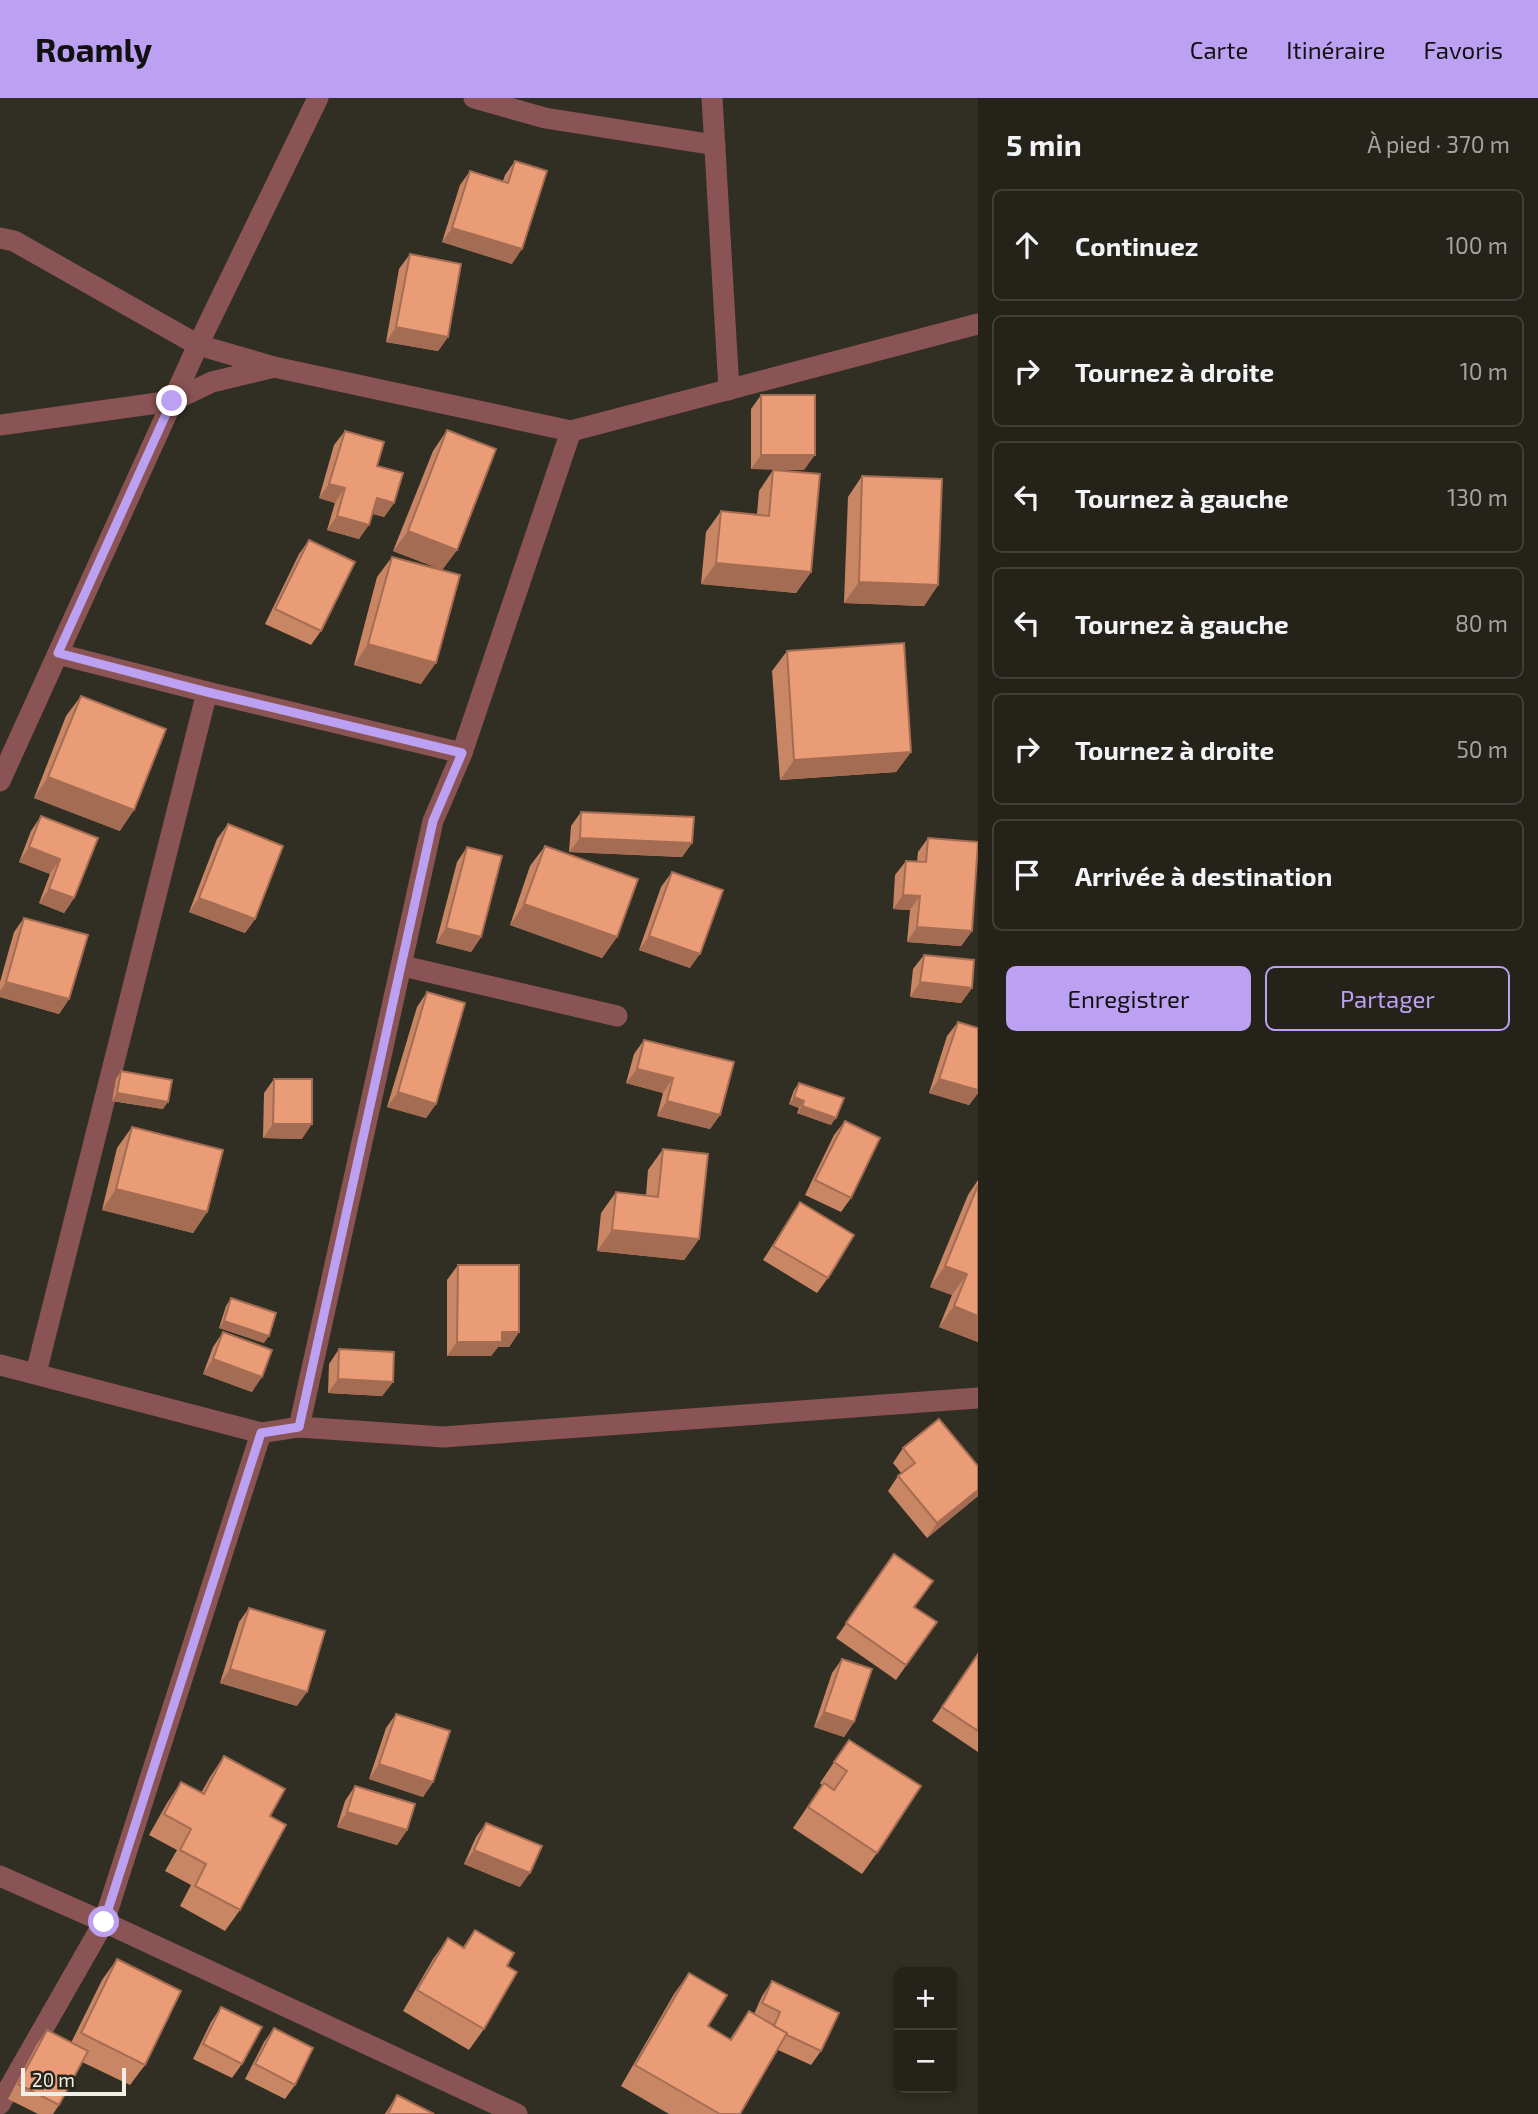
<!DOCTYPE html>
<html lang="fr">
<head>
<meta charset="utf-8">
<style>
  :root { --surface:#25221a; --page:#2d2a23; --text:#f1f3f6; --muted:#a3a4a2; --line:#423f39; --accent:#bca0f2 }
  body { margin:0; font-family:"Exo 2",sans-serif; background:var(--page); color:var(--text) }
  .controls { position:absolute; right:21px; bottom:21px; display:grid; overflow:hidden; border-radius:10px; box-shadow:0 4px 10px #0003 }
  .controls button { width:63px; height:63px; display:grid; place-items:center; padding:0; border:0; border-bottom:2px solid var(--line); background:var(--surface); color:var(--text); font:35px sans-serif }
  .scale { position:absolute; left:21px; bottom:18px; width:105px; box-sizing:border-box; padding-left:7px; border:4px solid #f0eee7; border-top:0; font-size:19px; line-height:24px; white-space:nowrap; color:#f0eee7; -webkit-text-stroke:5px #27241a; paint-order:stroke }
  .stop { position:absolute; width:21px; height:21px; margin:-16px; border:5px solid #bca0f2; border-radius:50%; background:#fff }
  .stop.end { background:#bca0f2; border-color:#fff; box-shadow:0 2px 7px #0008 }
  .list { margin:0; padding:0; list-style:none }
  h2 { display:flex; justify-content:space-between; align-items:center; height:91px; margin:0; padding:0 28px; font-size:30px }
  h2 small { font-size:23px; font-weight:400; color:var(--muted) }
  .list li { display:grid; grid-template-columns:46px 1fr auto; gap:21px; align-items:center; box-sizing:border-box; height:112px; margin:0 14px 14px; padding:0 14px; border:2px solid var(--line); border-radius:10px }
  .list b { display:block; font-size:26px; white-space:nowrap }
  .list em { font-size:23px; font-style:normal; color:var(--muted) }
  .actions { display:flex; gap:14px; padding:21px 28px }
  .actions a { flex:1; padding:16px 0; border:2px solid var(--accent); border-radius:10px; text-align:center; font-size:24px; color:var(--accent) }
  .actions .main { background:var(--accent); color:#111 }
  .icon { flex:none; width:38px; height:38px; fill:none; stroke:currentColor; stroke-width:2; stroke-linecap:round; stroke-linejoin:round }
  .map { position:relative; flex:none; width:978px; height:2016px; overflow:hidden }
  header { display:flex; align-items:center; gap:42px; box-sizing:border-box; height:98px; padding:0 35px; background:var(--accent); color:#111 }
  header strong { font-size:33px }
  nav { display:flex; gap:38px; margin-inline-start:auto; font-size:24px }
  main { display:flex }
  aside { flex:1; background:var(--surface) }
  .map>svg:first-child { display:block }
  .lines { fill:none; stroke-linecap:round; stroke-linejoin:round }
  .street { stroke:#8a5354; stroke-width:21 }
  .wall { fill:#c98665 }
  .shaded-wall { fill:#a46d53 }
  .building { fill:#ea9c76; stroke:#a46d53; stroke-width:2 }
  .route { stroke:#bca0f2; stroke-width:9 }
</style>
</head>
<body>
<header>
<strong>Roamly</strong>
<nav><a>Carte</a><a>Itinéraire</a><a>Favoris</a></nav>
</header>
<main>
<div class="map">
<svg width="978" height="2016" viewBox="0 0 978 2016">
  <rect width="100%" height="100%" fill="#312e23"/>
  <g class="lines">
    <!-- street -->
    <g class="street">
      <polyline points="474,0 545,20 715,47"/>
      <polyline points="712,0 729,292"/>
      <polyline points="0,140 14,143 198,247 274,269 571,333 978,226"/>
      <polyline points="0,327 172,303 212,284 274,269"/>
      <polyline points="58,556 207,594 462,655"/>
      <polyline points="0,683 198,247 318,0"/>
      <polyline points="403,868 617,918"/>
      <polyline points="0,1267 261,1335 299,1329 443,1339 978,1300"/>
      <polyline points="36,1275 207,594"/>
      <polyline points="299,1329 433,723 462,655 571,333"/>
      <polyline points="0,1778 104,1824 517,2016"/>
      <polyline points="0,2006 104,1824 261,1335"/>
    </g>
  </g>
  <!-- wall -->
  <g class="wall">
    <polygon points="515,63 512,166 442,144 460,87 470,73 503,83 505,77"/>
    <polygon points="410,156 448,239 438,253 386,244 399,171"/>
    <polygon points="761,297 804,372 751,371 751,311"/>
    <polygon points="447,332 457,452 442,472 421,586 354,567 377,479 392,459 440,471 393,453 433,353"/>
    <polygon points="345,333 394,405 384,419 373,416 359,441 327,432 335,405 319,400 334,347"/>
    <polygon points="773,372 811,474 796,495 701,486 706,434 721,413 757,416 759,393"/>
    <polygon points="862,378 938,487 924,508 844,505 848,399"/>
    <polygon points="309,442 321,533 311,547 265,526 299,456"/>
    <polygon points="787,553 911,654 896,674 780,682 772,573"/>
    <polygon points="81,598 120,733 34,700 66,618"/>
    <polygon points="581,714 692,745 682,759 569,754 571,728"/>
    <polygon points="41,718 74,800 64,815 39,805 50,776 19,764 31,733"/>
    <polygon points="228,726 255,821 245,835 189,814 217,741"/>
    <polygon points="928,740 972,833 961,848 907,844 910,812 893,811 895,777 906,763 917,764 918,754"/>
    <polygon points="545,748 617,839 602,860 510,827 530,768"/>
    <polygon points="467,749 481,839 471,854 436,845 457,764"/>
    <polygon points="672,774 690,870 639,852 661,789"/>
    <polygon points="24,820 69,901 59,916 0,899 0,884 14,834"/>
    <polygon points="924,857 972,890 961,905 910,899 913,871"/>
    <polygon points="427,894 436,1006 426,1020 387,1009 417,909"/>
    <polygon points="958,924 978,930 978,995 969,1007 929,995 947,938"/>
    <polygon points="644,942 720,1017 710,1031 657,1018 663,995 626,985 634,956"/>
    <polygon points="121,973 163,1011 112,1003 116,981"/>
    <polygon points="274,981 302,1041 263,1040 264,995"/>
    <polygon points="799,985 831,1027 797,1015 799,1010 789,1006 794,992"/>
    <polygon points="845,1023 851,1100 841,1114 805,1097 834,1037"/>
    <polygon points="132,1029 207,1114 193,1135 102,1112 117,1050"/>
    <polygon points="663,1051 699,1141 684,1162 597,1153 601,1115 616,1094 646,1097 648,1072"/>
    <polygon points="978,1082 978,1244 939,1229 952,1197 930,1189 968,1097"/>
    <polygon points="800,1104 828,1180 817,1195 763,1162"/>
    <polygon points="458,1167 519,1234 509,1249 498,1249 491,1258 447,1258 447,1182"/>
    <polygon points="231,1200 264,1245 219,1230 226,1208"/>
    <polygon points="223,1234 252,1294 203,1276 213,1249"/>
    <polygon points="339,1251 393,1284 382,1298 328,1295 329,1266"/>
    <polygon points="903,1350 978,1368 978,1398 927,1440 888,1393 898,1378 902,1376 893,1365"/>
    <polygon points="894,1456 914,1509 937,1524 896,1582 836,1540"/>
    <polygon points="249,1510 297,1608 220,1585 239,1524"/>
    <polygon points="978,1556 978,1654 932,1623"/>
    <polygon points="842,1561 854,1624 844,1639 814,1629 832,1575"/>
    <polygon points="396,1616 433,1684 423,1699 369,1681 386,1630"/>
    <polygon points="849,1642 877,1755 862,1776 793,1730 822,1687 820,1685"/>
    <polygon points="224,1658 270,1718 240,1812 225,1833 180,1808 191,1787 165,1773 177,1752 149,1737 167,1705 181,1684 201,1695 210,1679"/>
    <polygon points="355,1688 407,1732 397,1747 337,1729 345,1703"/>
    <polygon points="486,1725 520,1789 464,1766 476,1739"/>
    <polygon points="475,1832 507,1868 484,1931 469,1952 403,1913 433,1861 448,1840 463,1849"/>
    <polygon points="117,1861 145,1967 130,1987 82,1964 59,2007 53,2016 38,2016 8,2001 37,1946 47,1932 71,1945 102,1882"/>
    <polygon points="689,1875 708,1928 730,1941 749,1913 754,1916 762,1898 772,1883 821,1953 811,1967 778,1952 740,2016 669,2016 621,1988 674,1896"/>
    <polygon points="221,1909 242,1966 232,1980 193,1961 211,1924"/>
    <polygon points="274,1930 295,1987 285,2001 245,1981 264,1944"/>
    <polygon points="397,1997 434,2016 385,2016"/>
  </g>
  <!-- shaded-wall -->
  <g class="shaded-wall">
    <polygon points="452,130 522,151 512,166 442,144"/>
    <polygon points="396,229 448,239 438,253 386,244"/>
    <polygon points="761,357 815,357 804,372 751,371"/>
    <polygon points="329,386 345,390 335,405 319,400"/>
    <polygon points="377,400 394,405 384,419 367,414"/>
    <polygon points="337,418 369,427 359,441 327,432"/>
    <polygon points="408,433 457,452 442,472 393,453"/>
    <polygon points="716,465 811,474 796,495 701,486"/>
    <polygon points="859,484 938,487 924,508 844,505"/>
    <polygon points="368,546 436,565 421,586 354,567"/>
    <polygon points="911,654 896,674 780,682 794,662"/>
    <polygon points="48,679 134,712 120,733 34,700"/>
    <polygon points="580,740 692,745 682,759 569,754"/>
    <polygon points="29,749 60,761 50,776 19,764"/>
    <polygon points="49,791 74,800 64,815 39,805"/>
    <polygon points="903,797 920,798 910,812 893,811"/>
    <polygon points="199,800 255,821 245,835 189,814"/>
    <polygon points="524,806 617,839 602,860 510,827"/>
    <polygon points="917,829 972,833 961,848 907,844"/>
    <polygon points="446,830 481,839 471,854 436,845"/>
    <polygon points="649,838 700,856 690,870 639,852"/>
    <polygon points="6,884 69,901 59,916 0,899 0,893"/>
    <polygon points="920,884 972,890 961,905 910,899"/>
    <polygon points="637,971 673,980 663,995 626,985"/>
    <polygon points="939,981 978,992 978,995 969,1007 929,995"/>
    <polygon points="398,994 436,1006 426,1020 387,1009"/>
    <polygon points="117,995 168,1004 163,1011 112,1003"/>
    <polygon points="794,999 804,1003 799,1010 789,1006"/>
    <polygon points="667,1003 720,1017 710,1031 657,1018"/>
    <polygon points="802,1008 836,1020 831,1027 797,1015"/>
    <polygon points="273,1026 312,1026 302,1041 263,1040"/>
    <polygon points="116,1091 207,1114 193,1135 102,1112"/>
    <polygon points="612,1132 699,1141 684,1162 597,1153"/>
    <polygon points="945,1168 967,1176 952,1197 930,1189"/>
    <polygon points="954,1208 978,1218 978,1244 939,1229"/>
    <polygon points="224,1223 269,1238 264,1245 219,1230"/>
    <polygon points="502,1234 519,1234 509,1249 498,1249 491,1258 447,1258 457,1244"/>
    <polygon points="213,1261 262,1279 252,1294 203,1276"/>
    <polygon points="338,1281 393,1284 382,1298 328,1295"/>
    <polygon points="978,1392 978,1398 927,1440 937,1425"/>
    <polygon points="230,1571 307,1594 297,1608 220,1585"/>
    <polygon points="824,1614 854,1624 844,1639 814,1629"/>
    <polygon points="379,1666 433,1684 423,1699 369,1681"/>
    <polygon points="347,1714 407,1732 397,1747 337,1729"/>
    <polygon points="474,1752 530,1775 520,1789 464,1766"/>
  </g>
  <!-- building -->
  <g class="building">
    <polygon points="515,63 547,73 522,151 452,130 470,73 508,85"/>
    <polygon points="410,156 461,166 448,239 396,229"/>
    <rect x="761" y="297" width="54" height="60"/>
    <polygon points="447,332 496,351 457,452 408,433"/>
    <polygon points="345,333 384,344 377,368 403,375 394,405 377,400 369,427 337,418 345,390 329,386"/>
    <polygon points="773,372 820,376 811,474 716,465 721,413 769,418"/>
    <polygon points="862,378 942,381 938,487 859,484"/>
    <polygon points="309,442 355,464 321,533 275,511"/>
    <polygon points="392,459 460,477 436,565 368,546"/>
    <polygon points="904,545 911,654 794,662 787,553"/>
    <polygon points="81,598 166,631 134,712 48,679"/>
    <polygon points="581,714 694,719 692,745 580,740"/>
    <polygon points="41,718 98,740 74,800 49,791 60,761 29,749"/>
    <polygon points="228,726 283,748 255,821 199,800"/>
    <polygon points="928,740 978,744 972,833 917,829 920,798 903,797 906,763 926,764"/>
    <polygon points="545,748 638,781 617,839 524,806"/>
    <polygon points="467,749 502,758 481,839 446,830"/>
    <polygon points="672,774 723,792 700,856 649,838"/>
    <polygon points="24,820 88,837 69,901 6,884"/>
    <polygon points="924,857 974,862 972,890 920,884"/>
    <polygon points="427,894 465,905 436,1006 398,994"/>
    <polygon points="958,924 978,930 978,992 939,981"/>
    <polygon points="644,942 734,964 720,1017 667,1003 673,980 637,971"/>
    <polygon points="121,973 172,982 168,1004 117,995"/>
    <polygon points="274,981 312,981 312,1026 273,1026"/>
    <polygon points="799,985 844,1000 836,1020 802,1008 804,1003 794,999"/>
    <polygon points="845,1023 880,1040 851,1100 815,1082"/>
    <polygon points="132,1029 223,1052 207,1114 116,1091"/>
    <polygon points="663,1051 708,1056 699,1141 612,1132 616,1094 658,1099"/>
    <polygon points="978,1087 978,1218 954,1208 967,1176 945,1168"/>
    <polygon points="800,1104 854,1137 828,1180 773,1148"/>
    <polygon points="458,1167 519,1167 519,1234 502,1234 502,1244 457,1244"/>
    <polygon points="231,1200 276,1215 269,1238 224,1223"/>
    <polygon points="223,1234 272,1252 262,1279 213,1261"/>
    <polygon points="339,1251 394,1254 393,1284 338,1281"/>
    <polygon points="939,1321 978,1368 978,1392 937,1425 898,1378 915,1365 903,1350"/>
    <polygon points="894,1456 933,1483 914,1509 937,1524 906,1567 846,1525"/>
    <polygon points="249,1510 325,1533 307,1594 230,1571"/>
    <polygon points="978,1556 978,1633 942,1609"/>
    <polygon points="842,1561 872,1571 854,1624 824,1614"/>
    <polygon points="396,1616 450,1633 433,1684 379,1666"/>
    <polygon points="849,1642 921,1688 877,1755 808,1709 824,1685 834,1692 847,1673 834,1664"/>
    <polygon points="224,1658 285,1691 270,1718 286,1727 240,1812 195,1788 206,1766 180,1752 191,1731 164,1716 181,1684 204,1696"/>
    <polygon points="355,1688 415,1706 407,1732 347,1714"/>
    <polygon points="486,1725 542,1748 530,1775 474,1752"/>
    <polygon points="475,1832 514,1855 507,1868 517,1874 484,1931 417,1892 448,1840 464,1850"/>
    <polygon points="117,1861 181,1893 145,1967 81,1935"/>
    <polygon points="689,1875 727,1897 708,1928 731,1942 749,1913 787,1935 740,2016 720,2016 635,1967"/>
    <polygon points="772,1883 839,1915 821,1953 787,1937 787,1935 774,1928 780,1914 762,1905"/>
    <polygon points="221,1909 262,1929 242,1966 203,1946"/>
    <polygon points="274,1930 313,1950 295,1987 255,1966"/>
    <polygon points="47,1932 88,1953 59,2007 18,1986"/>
    <polygon points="397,1997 434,2016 388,2016"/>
  </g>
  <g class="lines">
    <!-- route -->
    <polyline class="route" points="104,1824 261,1335 299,1329 433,723 462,655 207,594 58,555 172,303"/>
  </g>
</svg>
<div class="controls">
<button>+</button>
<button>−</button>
</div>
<div class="scale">20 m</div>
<div class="stop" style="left:104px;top:1824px"></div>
<div class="stop end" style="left:172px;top:303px"></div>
</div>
<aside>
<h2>5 min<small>À pied · 370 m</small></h2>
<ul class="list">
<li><svg class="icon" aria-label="ahead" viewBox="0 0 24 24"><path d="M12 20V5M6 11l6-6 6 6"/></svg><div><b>Continuez</b></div><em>100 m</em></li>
<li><svg class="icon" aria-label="right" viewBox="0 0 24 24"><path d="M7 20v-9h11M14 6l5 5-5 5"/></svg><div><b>Tournez à droite</b></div><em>10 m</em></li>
<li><svg class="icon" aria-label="left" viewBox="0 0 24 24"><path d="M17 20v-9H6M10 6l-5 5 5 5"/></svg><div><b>Tournez à gauche</b></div><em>130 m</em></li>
<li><svg class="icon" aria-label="left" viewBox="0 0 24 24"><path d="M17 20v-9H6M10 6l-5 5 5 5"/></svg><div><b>Tournez à gauche</b></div><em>80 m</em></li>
<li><svg class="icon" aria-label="right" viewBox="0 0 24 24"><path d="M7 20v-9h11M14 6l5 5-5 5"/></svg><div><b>Tournez à droite</b></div><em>50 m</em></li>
<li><svg class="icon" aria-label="arrive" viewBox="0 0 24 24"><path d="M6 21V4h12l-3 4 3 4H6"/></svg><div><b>Arrivée à destination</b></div></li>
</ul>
<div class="actions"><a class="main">Enregistrer</a><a>Partager</a></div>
</aside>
</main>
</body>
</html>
